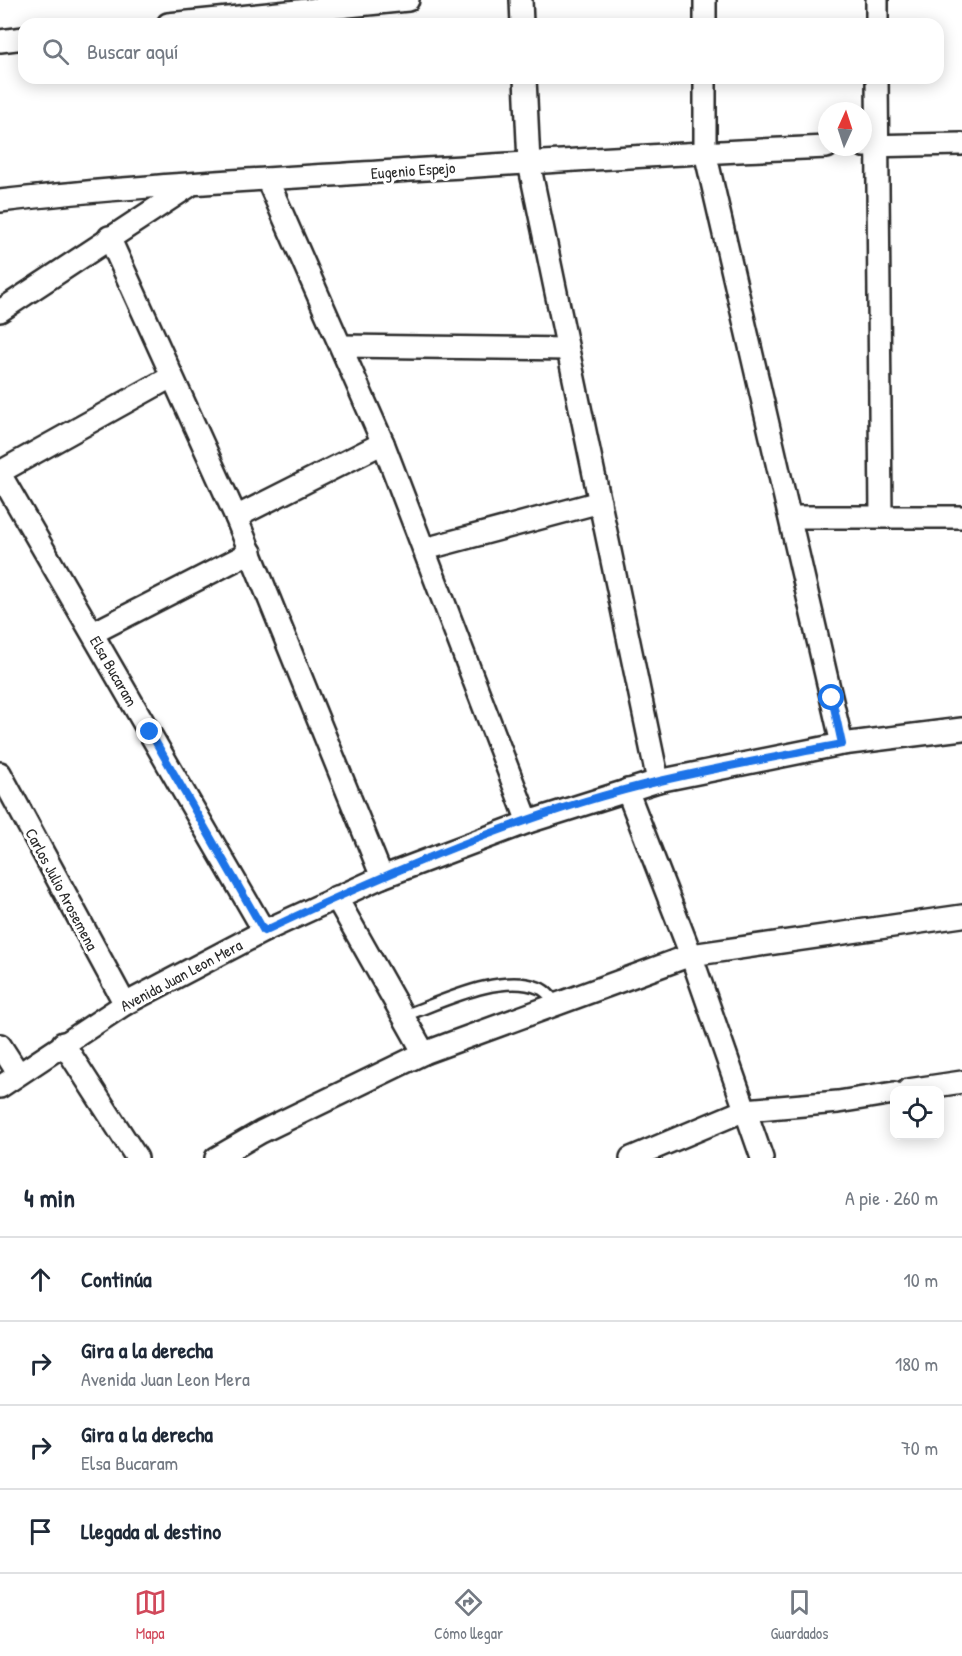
<!DOCTYPE html>
<html lang="es">
<head>
<meta charset="utf-8">
<style>
  :root { --surface:#fff; --page:#f6f6f7; --text:#1f2937; --muted:#747a83; --line:#e0e1e3; --accent:#d1495b }
  body { margin:0; font-family:"Patrick Hand",sans-serif; background:var(--page); color:var(--text) }
  .controls { position:absolute; right:18px; bottom:18px; display:grid; overflow:hidden; border-radius:12px; box-shadow:0 3px 15px #0003 }
  .controls button { width:54px; height:54px; display:grid; place-items:center; padding:0; border:0; border-bottom:2px solid var(--line); background:var(--surface); color:var(--text); font:30px sans-serif }
  .compass { position:absolute; left:818px; top:102px; width:54px; height:54px; border-radius:50%; background:var(--surface); box-shadow:0 3px 15px #0003; rotate:3deg }
  .stop { position:absolute; width:18px; height:18px; margin:-14px; border:4px solid #1a73e8; border-radius:50%; background:#fff }
  .stop.end { background:#1a73e8; border-color:#fff; box-shadow:0 2px 6px #0008 }
  .list { margin:0; padding:0; list-style:none }
  h2 { display:flex; justify-content:space-between; align-items:center; height:78px; margin:0; padding:0 24px; font-size:26px }
  h2 small { font-size:20px; font-weight:400; color:var(--muted) }
  .list li { display:grid; grid-template-columns:39px 1fr auto; gap:18px; align-items:center; box-sizing:border-box; height:84px; padding:0 24px; border-top:2px solid var(--line) }
  .list b { display:block; font-size:22px; white-space:nowrap }
  .list p { margin:0; font-size:20px; white-space:nowrap; color:var(--muted) }
  .list em { font-size:20px; font-style:normal; color:var(--muted) }
  .icon { flex:none; width:33px; height:33px; fill:none; stroke:currentColor; stroke-width:2; stroke-linecap:round; stroke-linejoin:round }
  .map { position:relative; flex:none; width:962px; height:1158px; overflow:hidden }
  .search { position:absolute; background:var(--surface); box-shadow:0 3px 15px #0003; left:18px; right:18px; top:18px; height:66px; display:flex; align-items:center; gap:15px; box-sizing:border-box; padding:0 21px; border-radius:18px; color:var(--muted); font-size:22px }
  .sheet { height:414px; background:var(--surface) }
  nav { display:flex; justify-content:space-around; align-items:center; box-sizing:border-box; height:84px; border-top:2px solid var(--line); background:var(--surface); font-size:16px; color:var(--muted) }
  nav a { display:grid; justify-items:center; gap:3px }
  nav .on { color:var(--accent) }
  .map>svg:first-child { display:block }
  .lines { fill:none; stroke-linecap:round; stroke-linejoin:round }
  .lane-casing { stroke:#2b2b2b; stroke-width:15 }
  .street-casing { stroke:#2b2b2b; stroke-width:26 }
  .lane { stroke:#fff; stroke-width:10 }
  .street { stroke:#fff; stroke-width:21 }
  .route { stroke:#1a73e8; stroke-width:8 }
  .labels { text-anchor:middle; dominant-baseline:central; stroke-width:6; stroke-linejoin:round; paint-order:stroke }
  .street-label { font-size:16px; fill:#2b2b2b; stroke:#fff }
</style>
</head>
<body>
<div class="map">
<svg width="962" height="1158" viewBox="0 0 962 1158">
  <rect width="100%" height="100%" fill="#fff"/>
  <filter id="ink" filterUnits="userSpaceOnUse"><feTurbulence type="fractalNoise" baseFrequency=".0167" numOctaves="2"/><feDisplacementMap in="SourceGraphic" scale="12" xChannelSelector="R" yChannelSelector="G"/><feConvolveMatrix kernelMatrix="1 2 1 2 8 2 1 2 1" color-interpolation-filters="sRGB"/></filter>
  <g filter="url(#ink)">
    <g class="lines">
      <defs>
        <path id="lane" d="M403,1016C440,1003 500,972 539,988C546,990 551,998 557,1003"/>
        <g id="street">
          <polyline points="521,0 522,24"/>
          <polyline points="705,0 705,24"/>
          <polyline points="168,24 408,0"/>
          <polyline points="877,24 877,0"/>
          <polyline points="0,41 24,38"/>
          <polyline points="525,78 529,163 658,781"/>
          <polyline points="705,78 705,152 842,744"/>
          <polyline points="877,78 881,516"/>
          <polyline points="864,146 962,144"/>
          <polyline points="267,179 383,443 528,822"/>
          <path d="M0,201C126,186 253,180 379,172C529,163 678,153 827,147"/>
          <polyline points="109,237 236,517 382,877"/>
          <polyline points="0,311 188,187"/>
          <polyline points="342,346 567,349"/>
          <polyline points="0,472 171,377"/>
          <polyline points="0,474 264,931"/>
          <polyline points="236,517 383,443"/>
          <polyline points="790,517 962,517"/>
          <polyline points="425,549 600,502"/>
          <polyline points="93,633 251,552"/>
          <polyline points="0,773 125,1004"/>
          <polyline points="627,790 691,955 762,1158"/>
          <polyline points="336,897 424,1053"/>
          <polyline points="63,1043 137,1158"/>
          <polyline points="0,1045 18,1073"/>
          <polyline points="0,1087 125,1004 264,931 382,877 528,822 658,781 842,744 962,729"/>
          <polyline points="908,1090 962,1082"/>
          <polyline points="216,1158 261,1132 424,1053 691,955 962,916"/>
          <polyline points="631,1158 745,1110 838,1102 894,1093"/>
        </g>
      </defs>
      <!-- lane casing -->
      <use href="#lane" class="lane-casing"/>
      <!-- street casing -->
      <use href="#street" class="street-casing"/>
      <!-- lane -->
      <use href="#lane" class="lane"/>
      <!-- street -->
      <use href="#street" class="street"/>
    </g>
  </g>
  <g class="lines" filter="url(#ink)">
    <!-- route -->
    <path class="route" d="M150,732L264,931C387,873 527,812 660,781C720,767 782,756 842,744L832,698"/>
  </g>
  <g class="labels">
    <!-- street labels -->
    <g class="street-label">
      <text transform="translate(413 170) rotate(-4)">Eugenio Espejo</text>
      <text transform="translate(114 671) rotate(60)">Elsa Bucaram</text>
      <text transform="translate(62 889) rotate(62)">Carlos Julio Arosemena</text>
      <text transform="translate(181 975) rotate(-28)">Avenida Juan Leon Mera</text>
    </g>
  </g>
</svg>
<div class="controls">
<button><svg class="icon" aria-label="locate" viewBox="0 0 24 24"><circle cx="12" cy="12" r="6"/><path d="M12 2v4M12 18v4M2 12h4M18 12h4"/></svg></button>
</div>
<svg class="compass" viewBox="-18 -18 36 36"><path d="M0-13l5 13h-10z" fill="#e53935"/><path d="M0 13l5-13h-10z" fill="#747a83"/></svg>
<div class="stop" style="left:832px;top:698px"></div>
<div class="stop end" style="left:150px;top:732px"></div>
<div class="search"><svg class="icon" aria-label="search" viewBox="0 0 24 24"><circle cx="10" cy="10" r="6"/><path d="M15 15l6 6"/></svg>Buscar aquí</div>
</div>
<section class="sheet">
<h2>4 min<small>A pie · 260 m</small></h2>
<ul class="list">
<li><svg class="icon" aria-label="ahead" viewBox="0 0 24 24"><path d="M12 20V5M6 11l6-6 6 6"/></svg><div><b>Continúa</b></div><em>10 m</em></li>
<li><svg class="icon" aria-label="right" viewBox="0 0 24 24"><path d="M7 20v-9h11M14 6l5 5-5 5"/></svg><div><b>Gira a la derecha</b><p>Avenida Juan Leon Mera</p></div><em>180 m</em></li>
<li><svg class="icon" aria-label="right" viewBox="0 0 24 24"><path d="M7 20v-9h11M14 6l5 5-5 5"/></svg><div><b>Gira a la derecha</b><p>Elsa Bucaram</p></div><em>70 m</em></li>
<li><svg class="icon" aria-label="arrive" viewBox="0 0 24 24"><path d="M6 21V4h12l-3 4 3 4H6"/></svg><div><b>Llegada al destino</b></div></li>
</ul>
</section>
<nav>
<a class="on"><svg class="icon" aria-label="map" viewBox="0 0 24 24"><path d="M3 6l6-2 6 2 6-2v14l-6 2-6-2-6 2zM9 4v14M15 6v14"/></svg>Mapa</a>
<a><svg class="icon" aria-label="directions" viewBox="0 0 24 24"><path d="M12 3l9 9-9 9-9-9zM9 14v-3h6M13 9l2 2-2 2"/></svg>Cómo llegar</a>
<a><svg class="icon" aria-label="saved" viewBox="0 0 24 24"><path d="M7 4h10v16l-5-4-5 4z"/></svg>Guardados</a>
</nav>
</body>
</html>
